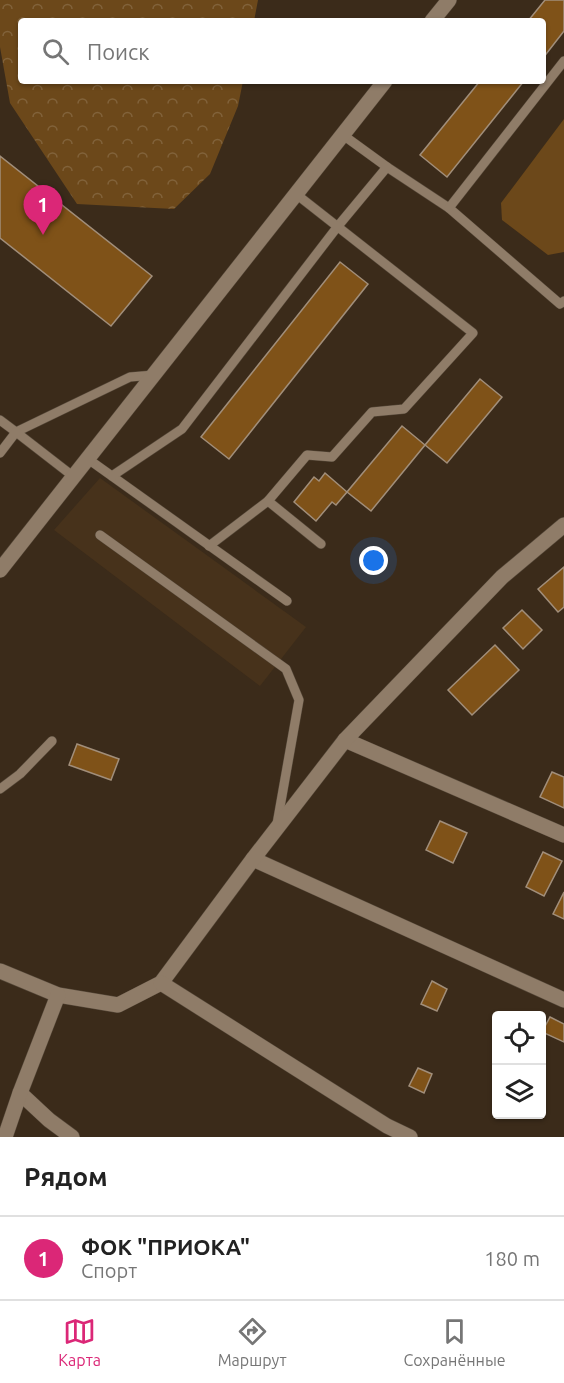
<!DOCTYPE html>
<html lang="ru">
<head>
<meta charset="utf-8">
<style>
  :root { --surface:#fff; --page:#f6f6f6; --text:#222; --muted:#767676; --line:#e0e0e0; --accent:#db2777 }
  body { margin:0; font-family:Ubuntu,sans-serif; background:var(--page); color:var(--text) }
  .controls { position:absolute; right:18px; bottom:18px; display:grid; overflow:hidden; border-radius:6px; box-shadow:0 2px 4px #0004 }
  .controls button { width:54px; height:54px; display:grid; place-items:center; padding:0; border:0; border-bottom:2px solid var(--line); background:var(--surface); color:var(--text); font:30px sans-serif }
  .you { position:absolute; left:374px; top:561px; width:21px; height:21px; margin:-15px; border:4px solid #fff; border-radius:50%; background:#1a73e8; box-shadow:0 0 0 9px #1a73e833 }
  .badge { display:grid; place-items:center; width:39px; height:39px; border-radius:50%; background:var(--accent); color:#fff; font-size:20px; font-weight:700 }
  .pin { position:absolute; translate:-50% -50px; filter:drop-shadow(0 2px 3px #0008) }
  .pin::after { content:''; position:absolute; top:32px; width:21px; height:18px; background:inherit; clip-path:polygon(0 0,100% 0,50% 100%) }
  .list { margin:0; padding:0; list-style:none }
  h2 { display:flex; justify-content:space-between; align-items:center; height:78px; margin:0; padding:0 24px; font-size:26px }
  h2 small { font-size:20px; font-weight:400; color:var(--muted) }
  .list li { display:grid; grid-template-columns:39px 1fr auto; gap:18px; align-items:center; box-sizing:border-box; height:84px; padding:0 24px; border-top:2px solid var(--line) }
  .list b { display:block; font-size:22px; white-space:nowrap }
  .list p { margin:0; font-size:20px; white-space:nowrap; color:var(--muted) }
  .list em { font-size:20px; font-style:normal; color:var(--muted) }
  .icon { flex:none; width:33px; height:33px; fill:none; stroke:currentColor; stroke-width:2; stroke-linecap:round; stroke-linejoin:round }
  .map { position:relative; flex:none; width:564px; height:1137px; overflow:hidden }
  .search { position:absolute; background:var(--surface); box-shadow:0 2px 4px #0004; left:18px; right:18px; top:18px; height:66px; display:flex; align-items:center; gap:15px; box-sizing:border-box; padding:0 21px; border-radius:6px; color:var(--muted); font-size:22px }
  .sheet { height:162px; background:var(--surface) }
  nav { display:flex; justify-content:space-around; align-items:center; box-sizing:border-box; height:84px; border-top:2px solid var(--line); background:var(--surface); font-size:16px; color:var(--muted) }
  nav a { display:grid; justify-items:center; gap:3px }
  nav .on { color:var(--accent) }
  .map>svg:first-child { display:block }
  .built { fill:#47321b }
  .forest { fill:url(#forest-crowns) }
  .park { fill:#6c481a }
  .building { fill:#7f5218; stroke:#a18e7a; stroke-width:1.5 }
  .lines { fill:none; stroke-linecap:round; stroke-linejoin:round }
  .lane-casing { stroke:#56493a; stroke-width:10 }
  .street-casing { stroke:#56493a; stroke-width:16 }
  .lane { stroke:#8f7c68; stroke-width:9 }
  .street { stroke:#8f7c68; stroke-width:15 }
</style>
</head>
<body>
<div class="map">
<svg width="564" height="1137" viewBox="0 0 564 1137">
  <defs>
    <pattern id="forest-crowns" width="20" height="18" patternUnits="userSpaceOnUse" patternTransform="scale(1.5)"><rect width="20" height="18" fill="#6c481a"/><path d="M2 6a3 3 0 1 1 6 0M12 15a3 3 0 1 1 6 0" fill="none" stroke="#81623a"/></pattern>
  </defs>
  <rect width="100%" height="100%" fill="#3b2b1a"/>
  <!-- built -->
  <polygon class="built" points="100,478 306,627 260,686 54,530"/>
  <!-- forest -->
  <polygon class="forest" points="0,0 258,0 254,21 21,21 21,81 243,81 238,106 210,174 174,209 77,204 10,103 0,47"/>
  <!-- park -->
  <polygon class="park" points="564,119 564,252 548,255 502,220 501,203"/>
  <!-- building -->
  <g class="building">
    <polygon points="545,0 564,0 564,31 543,58 543,21 528,21"/>
    <polygon points="480,81 524,81 447,177 420,155"/>
    <polygon points="0,156 152,276 111,326 0,238"/>
    <polygon points="340,262 368,284 229,459 201,437"/>
    <polygon points="480,379 502,397 447,463 425,445"/>
    <polygon points="402,426 425,445 371,511 347,492"/>
    <polygon points="325,473 347,492 336,505 332,502 316,521 294,502 314,477 319,481"/>
    <polygon points="564,567 564,607 558,612 538,589"/>
    <polygon points="522,610 542,630 523,649 503,628"/>
    <polygon points="495,645 519,670 472,715 448,690"/>
    <polygon points="77,744 119,759 111,780 69,765"/>
    <polygon points="552,772 564,777 564,808 540,797"/>
    <polygon points="440,821 467,833 453,863 426,850"/>
    <polygon points="543,852 562,861 544,896 526,887"/>
    <polygon points="564,892 564,919 553,914"/>
    <polygon points="432,981 447,989 437,1011 421,1004"/>
    <polygon points="550,1017 564,1024 564,1042 542,1032"/>
    <polygon points="418,1068 432,1074 424,1093 409,1086"/>
  </g>
  <g class="lines">
    <defs>
      <g id="lane">
        <polyline points="343,135 387,167 449,208 560,304 564,301"/>
        <polyline points="449,208 564,61"/>
        <polyline points="0,420 16,432 130,377 154,375"/>
        <polyline points="0,453 16,432 74,477"/>
        <polyline points="88,459 287,601"/>
        <polyline points="112,476 182,429 338,226 387,167"/>
        <polyline points="268,501 321,544"/>
        <polyline points="100,535 286,669 299,700 277,824"/>
        <polyline points="209,546 268,501 307,455 332,457 372,412 404,409 473,333 296,194"/>
        <polyline points="0,789 20,774 52,741"/>
      </g>
      <g id="street">
        <polyline points="432,21 449,0"/>
        <polyline points="0,570 385,81"/>
        <polyline points="345,740 564,835"/>
        <polyline points="253,859 564,1000"/>
        <polyline points="0,971 58,995 118,1005 161,983 253,859 345,740 502,577 564,525"/>
        <polyline points="161,983 387,1126 410,1137"/>
        <polyline points="20,1093 49,1120 72,1137"/>
        <polyline points="5,1137 20,1093 58,995"/>
      </g>
    </defs>
    <!-- lane casing -->
    <use href="#lane" class="lane-casing"/>
    <!-- street casing -->
    <use href="#street" class="street-casing"/>
    <!-- lane -->
    <use href="#lane" class="lane"/>
    <!-- street -->
    <use href="#street" class="street"/>
  </g>
</svg>
<div class="controls">
<button><svg class="icon" aria-label="locate" viewBox="0 0 24 24"><circle cx="12" cy="12" r="6"/><path d="M12 2v4M12 18v4M2 12h4M18 12h4"/></svg></button>
<button><svg class="icon" aria-label="layers" viewBox="0 0 24 24"><path d="M12 4l9 5-9 5-9-5zM3 14l9 5 9-5"/></svg></button>
</div>
<div class="you"></div>
<div class="pin badge" style="left:43px;top:235px">1</div>
<div class="search"><svg class="icon" aria-label="search" viewBox="0 0 24 24"><circle cx="10" cy="10" r="6"/><path d="M15 15l6 6"/></svg>Поиск</div>
</div>
<section class="sheet">
<h2>Рядом<small></small></h2>
<ul class="list">
<li><span class="badge">1</span><div><b>ФОК &quot;ПРИОКА&quot;</b><p>Спорт</p></div><em>180 m</em></li>
</ul>
</section>
<nav>
<a class="on"><svg class="icon" aria-label="map" viewBox="0 0 24 24"><path d="M3 6l6-2 6 2 6-2v14l-6 2-6-2-6 2zM9 4v14M15 6v14"/></svg>Карта</a>
<a><svg class="icon" aria-label="directions" viewBox="0 0 24 24"><path d="M12 3l9 9-9 9-9-9zM9 14v-3h6M13 9l2 2-2 2"/></svg>Маршрут</a>
<a><svg class="icon" aria-label="saved" viewBox="0 0 24 24"><path d="M7 4h10v16l-5-4-5 4z"/></svg>Сохранённые</a>
</nav>
</body>
</html>
